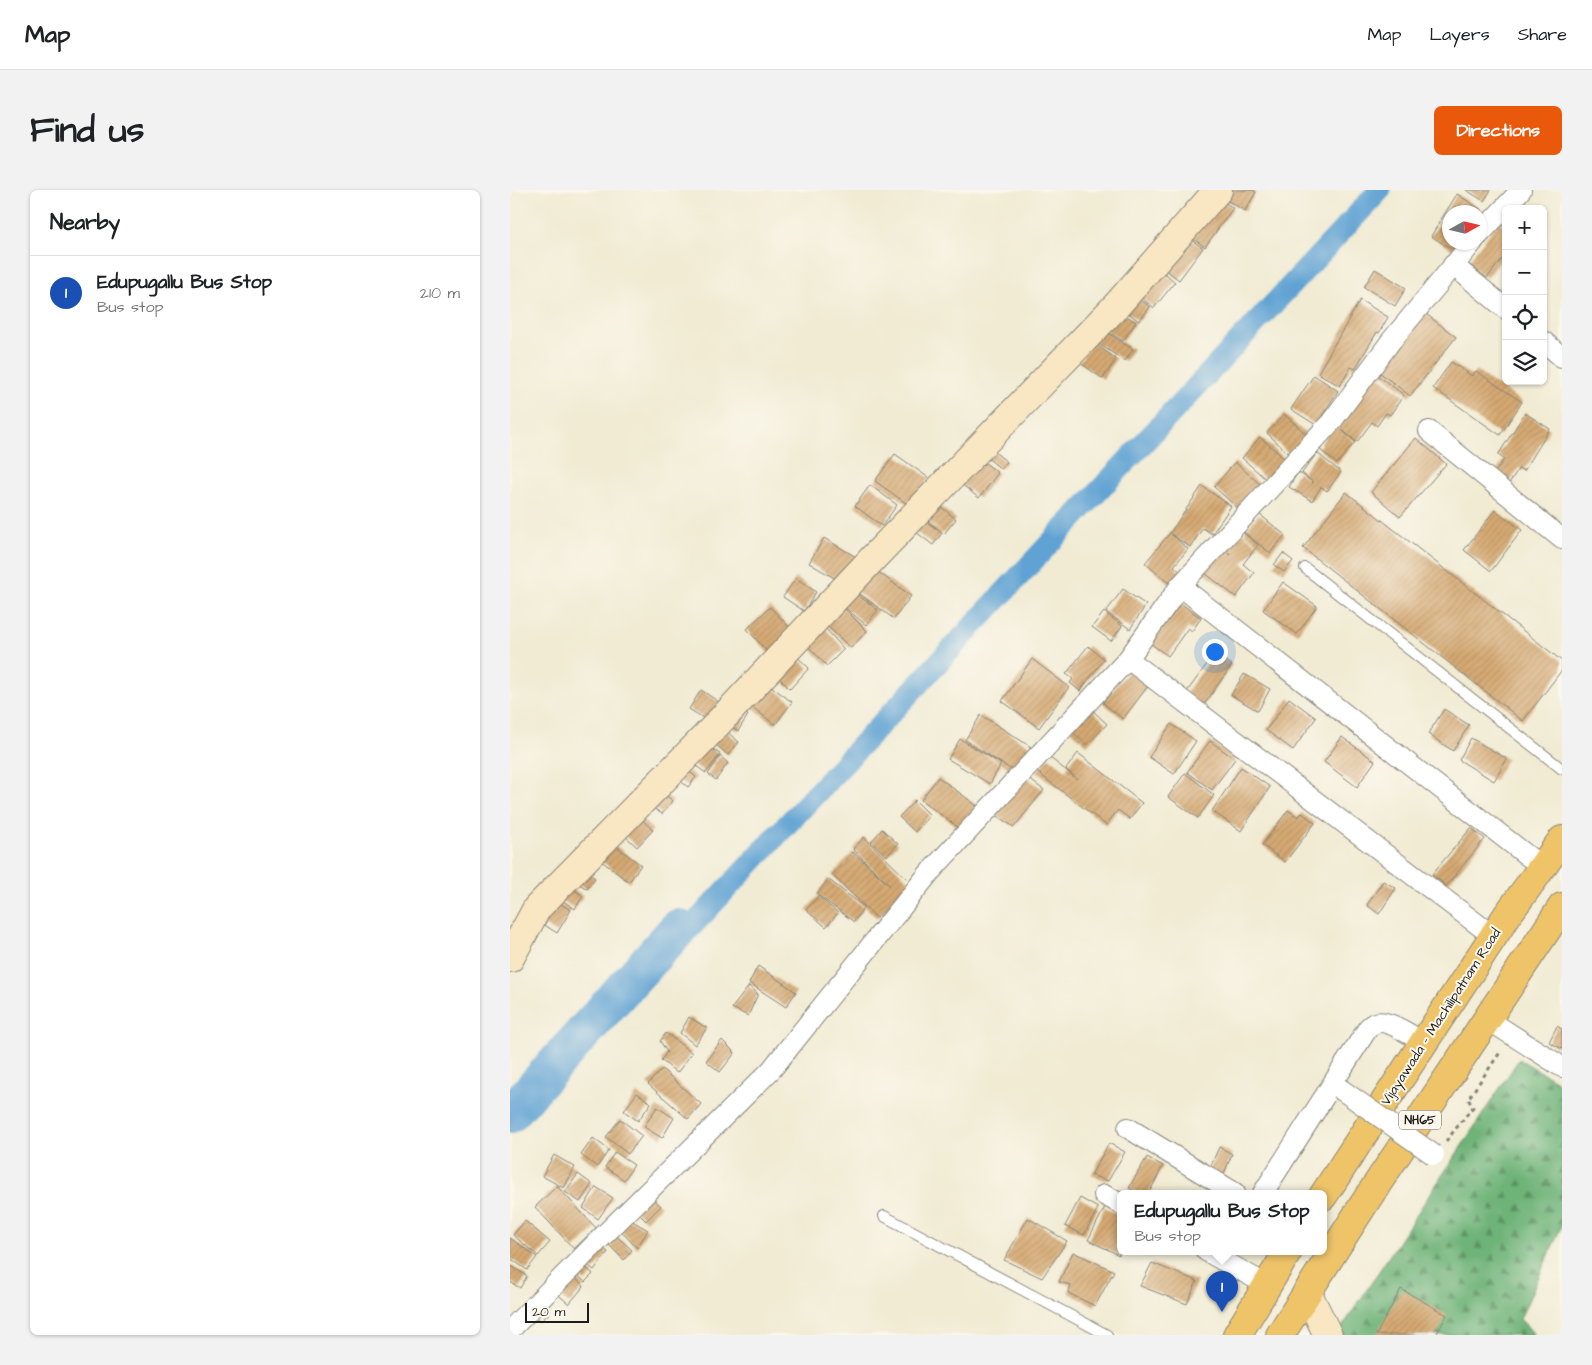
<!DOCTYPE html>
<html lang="en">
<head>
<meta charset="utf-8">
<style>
  :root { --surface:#fff; --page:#f2f2f2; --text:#202124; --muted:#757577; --line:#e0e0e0; --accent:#ea580c }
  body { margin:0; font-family:"Architects Daughter",sans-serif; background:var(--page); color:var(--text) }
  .controls { position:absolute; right:15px; top:15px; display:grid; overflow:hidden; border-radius:8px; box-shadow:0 1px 4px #0004 }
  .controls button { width:45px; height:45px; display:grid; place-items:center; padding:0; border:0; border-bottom:1px solid var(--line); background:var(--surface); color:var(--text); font:25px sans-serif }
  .compass { position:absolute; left:932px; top:15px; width:45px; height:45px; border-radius:50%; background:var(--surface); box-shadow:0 1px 4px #0004; rotate:82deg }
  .scale { position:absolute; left:15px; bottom:12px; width:64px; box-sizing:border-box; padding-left:5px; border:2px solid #1c1c1c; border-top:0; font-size:14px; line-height:18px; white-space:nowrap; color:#1c1c1c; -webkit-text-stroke:4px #fbf7ec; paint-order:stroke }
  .you { position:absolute; left:704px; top:461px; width:18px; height:18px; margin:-12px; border:4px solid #fff; border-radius:50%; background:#1a73e8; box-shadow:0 0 0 8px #1a73e833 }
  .badge { display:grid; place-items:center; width:32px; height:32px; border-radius:50%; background:var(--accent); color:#fff; font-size:16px; font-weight:700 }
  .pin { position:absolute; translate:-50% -41px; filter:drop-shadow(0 1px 2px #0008) }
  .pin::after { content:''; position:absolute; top:26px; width:18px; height:15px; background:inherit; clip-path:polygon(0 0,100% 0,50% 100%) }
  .popup { position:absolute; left:607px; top:1000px; width:210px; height:65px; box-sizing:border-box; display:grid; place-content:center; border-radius:8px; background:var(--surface); filter:drop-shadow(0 1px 4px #0005); font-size:16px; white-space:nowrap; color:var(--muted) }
  .popup b { font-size:19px; color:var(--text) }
  .popup::after { content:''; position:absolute; left:50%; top:100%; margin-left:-10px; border:10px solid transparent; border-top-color:var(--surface) }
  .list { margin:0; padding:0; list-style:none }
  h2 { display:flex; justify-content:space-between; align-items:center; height:65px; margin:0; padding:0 20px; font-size:21px }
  h2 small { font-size:16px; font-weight:400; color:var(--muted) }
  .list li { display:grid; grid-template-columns:32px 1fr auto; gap:15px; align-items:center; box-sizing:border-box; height:75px; padding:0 20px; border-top:1px solid var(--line) }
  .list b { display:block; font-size:19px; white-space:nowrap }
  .list p { margin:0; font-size:16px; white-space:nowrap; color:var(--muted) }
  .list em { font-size:16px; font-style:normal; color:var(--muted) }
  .icon { flex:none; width:28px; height:28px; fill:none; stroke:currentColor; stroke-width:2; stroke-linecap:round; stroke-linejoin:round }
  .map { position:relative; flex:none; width:1052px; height:1145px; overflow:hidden; border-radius:8px }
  header { display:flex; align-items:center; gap:30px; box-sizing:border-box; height:70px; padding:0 25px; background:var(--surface); border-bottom:1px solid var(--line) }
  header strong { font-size:24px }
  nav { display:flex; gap:28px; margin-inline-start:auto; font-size:18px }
  .intro { display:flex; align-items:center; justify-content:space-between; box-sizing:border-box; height:120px; padding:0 30px }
  h1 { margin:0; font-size:35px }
  .button { padding:12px 22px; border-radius:8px; background:var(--accent); color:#fff; font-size:18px; font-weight:700 }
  main { display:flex; gap:30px; padding:0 30px }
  aside { flex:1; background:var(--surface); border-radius:8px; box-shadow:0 1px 4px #0004 }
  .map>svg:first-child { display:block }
  .forest { fill:url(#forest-firs); stroke:#45684a }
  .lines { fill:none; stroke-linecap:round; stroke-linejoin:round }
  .canal { stroke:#5ea2d3; stroke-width:22 }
  .river { stroke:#5ea2d3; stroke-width:38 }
  .building { fill:url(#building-hatch) }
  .lane-casing { stroke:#868478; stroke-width:12 }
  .street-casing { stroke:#868478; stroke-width:22 }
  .secondary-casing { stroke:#868478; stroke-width:30 }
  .highway-casing { stroke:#868478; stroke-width:30 }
  .path { stroke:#868478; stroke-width:3; stroke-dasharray:4 4; stroke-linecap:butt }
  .lane { stroke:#fff; stroke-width:10 }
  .street { stroke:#fff; stroke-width:20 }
  .secondary { stroke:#f9e7c3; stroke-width:28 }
  .highway { stroke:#efc469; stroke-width:28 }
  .street-bridge-casing { stroke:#868478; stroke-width:22; stroke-linecap:butt }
  .street-bridge { stroke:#fff; stroke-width:20 }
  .labels { text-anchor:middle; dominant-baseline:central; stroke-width:4; stroke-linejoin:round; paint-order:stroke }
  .shield { fill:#fbf7ec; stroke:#5f5e5a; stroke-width:1 }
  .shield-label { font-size:12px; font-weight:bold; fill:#1c1c1c }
  .street-label { font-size:14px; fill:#1c1c1c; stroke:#fbf7ec }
</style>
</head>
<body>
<header>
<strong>Map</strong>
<nav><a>Map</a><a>Layers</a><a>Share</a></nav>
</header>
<div class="intro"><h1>Find us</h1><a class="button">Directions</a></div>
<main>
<aside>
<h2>Nearby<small></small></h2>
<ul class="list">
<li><span class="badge" style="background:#1a4fb4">1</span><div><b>Edupugallu Bus Stop</b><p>Bus stop</p></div><em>210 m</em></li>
</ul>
</aside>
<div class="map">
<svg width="1052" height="1145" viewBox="0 0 1052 1145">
  <defs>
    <pattern id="forest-firs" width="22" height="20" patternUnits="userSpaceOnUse" patternTransform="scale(1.25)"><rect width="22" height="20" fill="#6eb378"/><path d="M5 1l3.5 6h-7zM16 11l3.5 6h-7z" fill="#5a9162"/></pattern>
    <pattern id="building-hatch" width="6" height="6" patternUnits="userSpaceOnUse" patternTransform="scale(1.25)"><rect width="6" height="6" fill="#d5a972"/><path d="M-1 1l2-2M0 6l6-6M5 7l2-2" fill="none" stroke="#b69162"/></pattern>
  </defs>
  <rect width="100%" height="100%" fill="#fbf7ec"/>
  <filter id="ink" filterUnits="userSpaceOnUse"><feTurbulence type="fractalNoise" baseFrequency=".02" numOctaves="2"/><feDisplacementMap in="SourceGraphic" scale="10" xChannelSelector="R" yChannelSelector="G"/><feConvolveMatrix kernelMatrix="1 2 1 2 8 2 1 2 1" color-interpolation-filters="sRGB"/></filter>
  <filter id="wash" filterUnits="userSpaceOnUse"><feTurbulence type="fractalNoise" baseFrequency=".0096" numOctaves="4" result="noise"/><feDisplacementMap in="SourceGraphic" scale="20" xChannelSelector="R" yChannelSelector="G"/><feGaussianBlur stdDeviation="1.12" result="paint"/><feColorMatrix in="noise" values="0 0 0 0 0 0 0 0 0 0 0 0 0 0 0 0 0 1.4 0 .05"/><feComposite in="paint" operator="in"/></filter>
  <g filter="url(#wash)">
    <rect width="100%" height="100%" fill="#f1ebd3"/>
    <!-- forest -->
    <polygon class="forest" points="1009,869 1052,894 1052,1035 1010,1129 1025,1145 827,1145"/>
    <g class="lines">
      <!-- canal -->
      <polyline class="canal" points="0,931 870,0"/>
      <!-- river -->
      <polyline class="river" points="0,924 168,738"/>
    </g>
    <g id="blocks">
      <!-- building -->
      <g class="building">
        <polygon points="718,0 742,0 746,2 735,21 713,8"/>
        <polygon points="956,0 981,0 974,11"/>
        <polygon points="947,4 972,20 969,22 939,22 939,52 951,52 946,62 921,46"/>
        <polygon points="711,10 723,18 695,57 682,48"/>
        <polygon points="988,32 996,38 996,64 977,88 957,73"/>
        <polygon points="677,47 693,58 669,90 652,77"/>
        <polygon points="649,78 665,92 644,118 627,104"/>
        <polygon points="865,79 896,98 885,116 854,97"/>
        <polygon points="625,105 640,117 629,131 614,120"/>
        <polygon points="850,110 878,127 869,143 867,142 845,179 841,177 830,196 808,183"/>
        <polygon points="608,120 626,132 613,151 595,140"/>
        <polygon points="911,120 946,147 900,206 865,179"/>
        <polygon points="591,139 623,159 615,171 584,151"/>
        <polygon points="583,152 606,169 593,189 569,172"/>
        <polygon points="941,172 962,186 966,181 1012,212 990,245 923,198"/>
        <polygon points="863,182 894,205 880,225 876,223 867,236 862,232 847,252 832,240 845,252 827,274 808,258"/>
        <polygon points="804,185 828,201 806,235 781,219"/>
        <polygon points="1015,223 1040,239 1014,281 1009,278 998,295 983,286 994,269 988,265"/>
        <polygon points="774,224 797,245 779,264 757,243"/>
        <polygon points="750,247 776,270 758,291 732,268"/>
        <polygon points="906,248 936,274 890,327 861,302"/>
        <polygon points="481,259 497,272 491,279 475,266"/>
        <polygon points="807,263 831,282 817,301 811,297 802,311 779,297 788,282 804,293 792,283"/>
        <polygon points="385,264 419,288 400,316 365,291"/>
        <polygon points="469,268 488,283 469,308 450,293"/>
        <polygon points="725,272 752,296 731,321 704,297"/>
        <polygon points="360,295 387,315 372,336 345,316"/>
        <polygon points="692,296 721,316 702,344 693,338 680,357 661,344 678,359 664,376 673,384 662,396 635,373 660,343"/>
        <polygon points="836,302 1052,471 1052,480 1013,531 793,358"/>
        <polygon points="425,312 446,329 434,344 413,327"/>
        <polygon points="985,320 1012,340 981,381 954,360"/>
        <polygon points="749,324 775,345 760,363 734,342"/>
        <polygon points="411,328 432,343 423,355 402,339"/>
        <polygon points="727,338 748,355 733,374 744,383 726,407 691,380 710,356 720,365 712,357"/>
        <polygon points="314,348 346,367 331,392 299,373"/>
        <polygon points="773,363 783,371 774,382 764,375"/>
        <polygon points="364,379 401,406 384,429 347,402"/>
        <polygon points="286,388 306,402 294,421 273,407"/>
        <polygon points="773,392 807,416 787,444 753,420"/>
        <polygon points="613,399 636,415 620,439 596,422"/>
        <polygon points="344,402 368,420 356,435 333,416"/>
        <polygon points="666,410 691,428 682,441 678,438 658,466 637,451"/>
        <polygon points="331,415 357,441 341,458 314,433"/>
        <polygon points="260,417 286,444 262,467 237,439"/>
        <polygon points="594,422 612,436 601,451 582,437"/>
        <polygon points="313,436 334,459 317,476 295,453"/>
        <polygon points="578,456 594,469 570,501 560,493 563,489 556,484"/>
        <polygon points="705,463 722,475 693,516 676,503"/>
        <polygon points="284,464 299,478 280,499 265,484"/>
        <polygon points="522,469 559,497 529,538 492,511"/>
        <polygon points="619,481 638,496 613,529 593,513"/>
        <polygon points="734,484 760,499 748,521 721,505"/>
        <polygon points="258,494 282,512 265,535 241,516"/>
        <polygon points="191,500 209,512 198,531 179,519"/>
        <polygon points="779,508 806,528 783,560 756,540"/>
        <polygon points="580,518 597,534 577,555 560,540"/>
        <polygon points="229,519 238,525 228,541 218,534"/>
        <polygon points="934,519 959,535 943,561 918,544"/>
        <polygon points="471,525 521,557 505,582 455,550"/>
        <polygon points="661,534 686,551 664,584 639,567"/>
        <polygon points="210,536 229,552 218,565 199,549"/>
        <polygon points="832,547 865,571 847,597 814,572"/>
        <polygon points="961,548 997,569 984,591 949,570"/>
        <polygon points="450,549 491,574 480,594 438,569"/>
        <polygon points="700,551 725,569 702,600 677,582"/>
        <polygon points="196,555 210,564 196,583 183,574"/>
        <polygon points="568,563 632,613 620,629 608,620 596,635 527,582 539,567 567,589 556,579"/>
        <polygon points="210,566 218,573 206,590 198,584"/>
        <polygon points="731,577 760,597 731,641 702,621"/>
        <polygon points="177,580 186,587 178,597 169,590"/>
        <polygon points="675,583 704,605 688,628 658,607"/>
        <polygon points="428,587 470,618 453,641 411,610"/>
        <polygon points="516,587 534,600 504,637 482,623"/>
        <polygon points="153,603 163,611 152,624 142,617"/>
        <polygon points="405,610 420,625 405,642 389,627"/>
        <polygon points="778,620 788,627 792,623 805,633 775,672 752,655"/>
        <polygon points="128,626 143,640 127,657 112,643"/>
        <polygon points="961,638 975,649 936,696 922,684"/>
        <polygon points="372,639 388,654 377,666 361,652"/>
        <polygon points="354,647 403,695 391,707 389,704 367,728 322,685 343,662 380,696 343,659"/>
        <polygon points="103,654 131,675 119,692 90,670"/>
        <polygon points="74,680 85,688 77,699 66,692"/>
        <polygon points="318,689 354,717 344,732 307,704"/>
        <polygon points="873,691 886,698 869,724 857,715"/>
        <polygon points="59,696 73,706 65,719 50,709"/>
        <polygon points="308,706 328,723 316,737 296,720"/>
        <polygon points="47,712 61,720 47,743 33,734"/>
        <polygon points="248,776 286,802 276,817 239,793"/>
        <polygon points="239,796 248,804 238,826 222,818"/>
        <polygon points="179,827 197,838 185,855 170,843"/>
        <polygon points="1047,836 1052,839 1052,859 1039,852"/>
        <polygon points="156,843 182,863 167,883 151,870 157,862 150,851"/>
        <polygon points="212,850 225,863 210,882 196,871"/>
        <polygon points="152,879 191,914 178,929 138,894"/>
        <polygon points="127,903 141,913 128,931 114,921"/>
        <polygon points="147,917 164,928 152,948 134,937"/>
        <polygon points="110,929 132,946 118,964 96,947"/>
        <polygon points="83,948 99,960 87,977 71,965"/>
        <polygon points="599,953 615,962 598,991 581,985"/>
        <polygon points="709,957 722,964 713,986 699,980"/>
        <polygon points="105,962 124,975 114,990 95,977"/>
        <polygon points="44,965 65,977 54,998 32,986"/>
        <polygon points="637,967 653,976 639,1003 628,1003 619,998"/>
        <polygon points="68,984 82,994 70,1012 55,1002"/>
        <polygon points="47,996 86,1038 64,1059 25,1017"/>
        <polygon points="86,997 103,1008 88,1029 73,1018"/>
        <polygon points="140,1006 151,1016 136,1031 126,1021"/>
        <polygon points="570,1008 588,1018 574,1045 555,1036"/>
        <polygon points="595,1017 611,1026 611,1060 609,1065 578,1050"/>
        <polygon points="117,1028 138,1040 127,1058 108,1038"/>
        <polygon points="518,1028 557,1051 532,1088 494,1070"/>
        <polygon points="15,1031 40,1052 28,1066 3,1045"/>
        <polygon points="102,1042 122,1060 114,1070 95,1051"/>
        <polygon points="0,1048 27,1067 17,1080 0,1068"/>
        <polygon points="88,1055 98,1062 84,1080 75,1073"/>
        <polygon points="563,1062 604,1081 585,1116 558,1103 561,1095 549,1092"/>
        <polygon points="71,1073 83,1084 75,1092 63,1081"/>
        <polygon points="642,1073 687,1091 677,1114 630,1096"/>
        <polygon points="0,1075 17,1086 10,1098 0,1092"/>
        <polygon points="59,1083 74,1096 59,1114 44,1101"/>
        <polygon points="891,1099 937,1125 926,1145 866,1145"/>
        <polygon points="31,1113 40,1123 31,1131 22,1121"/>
      </g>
    </g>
  </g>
  <g filter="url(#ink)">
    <use href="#blocks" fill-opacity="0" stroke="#868478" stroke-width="1"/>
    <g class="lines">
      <defs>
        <g id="lane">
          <polyline points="795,378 1052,579"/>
          <polyline points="374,1026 597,1145"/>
        </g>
        <g id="street">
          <polyline points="969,45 1011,0"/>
          <polyline points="943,75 996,119"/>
          <polyline points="1033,151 1052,167"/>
          <polyline points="919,241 1052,349"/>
          <polyline points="670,396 1032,677"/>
          <polyline points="618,469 983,746"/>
          <polyline points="977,829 1052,877"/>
          <polyline points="618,938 725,1003"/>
          <path d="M753,1003L858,838C860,836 862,834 865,833C878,828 903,847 914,853"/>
          <polyline points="594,1005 611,1014"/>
          <polyline points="696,1061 757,1095"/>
          <polyline points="0,1140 91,1048 261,880 420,682 618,469 670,396 822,231 881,151 963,52"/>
        </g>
        <g id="secondary">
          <polyline points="0,768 27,718 194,548 365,366 607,115 708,0"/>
          <polyline points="797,1102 818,1145"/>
        </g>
        <g id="highway">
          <polyline points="813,1006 998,724 1052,650"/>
          <polyline points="727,1145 778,1061"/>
          <polyline points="770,1145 859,1006 1052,717"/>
        </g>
      </defs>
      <!-- lane casing -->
      <use href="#lane" class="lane-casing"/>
      <!-- street casing -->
      <use href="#street" class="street-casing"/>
      <!-- secondary casing -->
      <use href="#secondary" class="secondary-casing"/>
      <!-- highway casing -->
      <use href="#highway" class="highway-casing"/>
      <!-- path -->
      <polyline class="path" points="936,951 963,917 958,909 991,861"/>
      <!-- lane -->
      <use href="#lane" class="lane"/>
      <!-- street -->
      <use href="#street" class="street"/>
      <!-- secondary -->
      <use href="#secondary" class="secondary"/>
      <!-- highway -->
      <use href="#highway" class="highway"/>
      <defs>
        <polyline id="street-bridge" points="829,898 924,965"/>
      </defs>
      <!-- street-bridge casing -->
      <use href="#street-bridge" class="street-bridge-casing"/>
      <!-- street-bridge -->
      <use href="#street-bridge" class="street-bridge"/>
    </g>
  </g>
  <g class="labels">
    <!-- shield labels -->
    <rect class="shield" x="889" y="920.5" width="42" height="19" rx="4"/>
    <g class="shield-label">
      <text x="910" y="930">NH65</text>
    </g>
    <!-- street labels -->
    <g class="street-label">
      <text transform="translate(931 827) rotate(-57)">Vijayawada - Machilipatnam Road</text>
    </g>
  </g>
</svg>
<div class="controls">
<button>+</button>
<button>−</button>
<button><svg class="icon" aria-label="locate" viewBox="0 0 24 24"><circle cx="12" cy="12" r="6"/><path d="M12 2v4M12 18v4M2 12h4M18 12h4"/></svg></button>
<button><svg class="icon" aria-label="layers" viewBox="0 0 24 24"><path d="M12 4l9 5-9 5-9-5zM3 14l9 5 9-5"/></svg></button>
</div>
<svg class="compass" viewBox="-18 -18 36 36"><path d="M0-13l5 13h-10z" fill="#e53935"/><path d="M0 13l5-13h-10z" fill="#757577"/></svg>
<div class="scale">20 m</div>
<div class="you"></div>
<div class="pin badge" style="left:712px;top:1122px;background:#1a4fb4">1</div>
<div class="popup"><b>Edupugallu Bus Stop</b>Bus stop</div>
</div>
</main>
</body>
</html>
